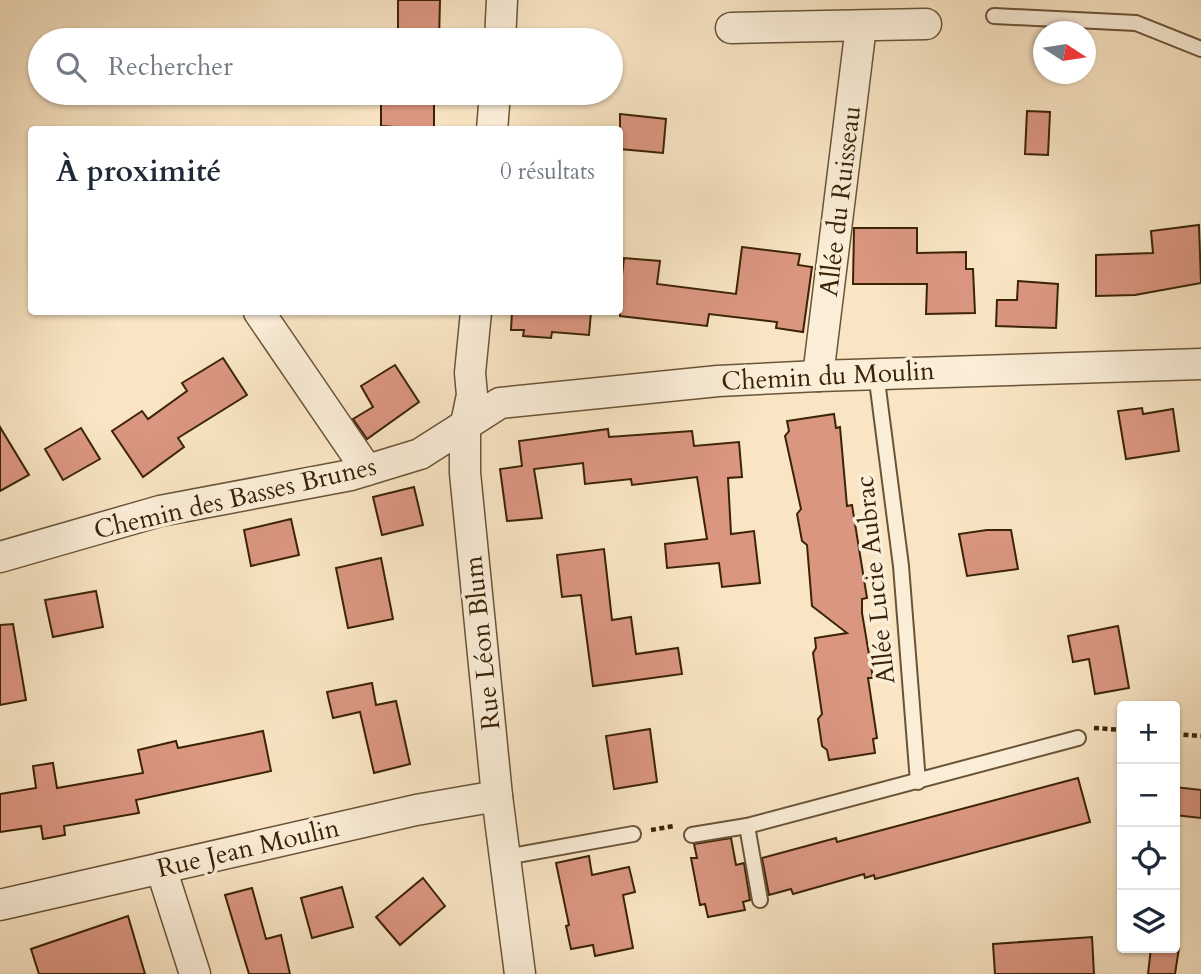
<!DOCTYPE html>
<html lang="fr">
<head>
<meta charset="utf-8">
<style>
  :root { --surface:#fff; --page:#f2f2f3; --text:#1f2937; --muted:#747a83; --line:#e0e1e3 }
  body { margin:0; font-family:Cardo,serif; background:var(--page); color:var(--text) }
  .controls { position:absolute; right:21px; bottom:21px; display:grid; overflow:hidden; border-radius:7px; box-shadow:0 2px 5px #0004 }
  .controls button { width:63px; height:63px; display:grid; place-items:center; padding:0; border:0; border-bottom:2px solid var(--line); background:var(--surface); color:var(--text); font:35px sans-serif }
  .compass { position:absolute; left:1033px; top:21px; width:63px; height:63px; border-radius:50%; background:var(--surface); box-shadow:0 2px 5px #0004; rotate:102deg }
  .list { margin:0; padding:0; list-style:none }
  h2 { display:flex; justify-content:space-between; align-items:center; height:91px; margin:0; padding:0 28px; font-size:30px }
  h2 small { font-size:23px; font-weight:400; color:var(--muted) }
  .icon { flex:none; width:38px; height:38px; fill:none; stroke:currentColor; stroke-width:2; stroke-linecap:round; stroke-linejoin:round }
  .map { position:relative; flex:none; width:1201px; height:974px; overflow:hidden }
  .search { position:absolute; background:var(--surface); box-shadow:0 2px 5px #0004; left:28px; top:28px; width:595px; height:77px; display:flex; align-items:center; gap:18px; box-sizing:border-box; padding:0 24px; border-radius:38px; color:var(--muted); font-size:26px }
  .panel { position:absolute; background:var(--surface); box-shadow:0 2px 5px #0004; left:28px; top:126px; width:595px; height:189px; border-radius:7px }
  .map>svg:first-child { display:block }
  .building { fill:#db9680; stroke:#3a2306; stroke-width:2 }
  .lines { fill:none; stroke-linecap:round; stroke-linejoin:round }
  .lane-casing { stroke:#6a5436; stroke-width:18 }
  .street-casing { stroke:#6a5436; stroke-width:33 }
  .path { stroke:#3a2306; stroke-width:4.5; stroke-dasharray:5 3.5; stroke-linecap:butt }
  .lane { stroke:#fbeed9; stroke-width:14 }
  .street { stroke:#fbeed9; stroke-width:30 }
  .labels { text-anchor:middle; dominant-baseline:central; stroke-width:7; stroke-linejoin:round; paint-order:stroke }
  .street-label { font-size:26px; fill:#3a2306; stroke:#fbeed9 }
</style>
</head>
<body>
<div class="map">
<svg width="1201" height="974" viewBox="0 0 1201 974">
  <rect width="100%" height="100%" fill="#f9e5c4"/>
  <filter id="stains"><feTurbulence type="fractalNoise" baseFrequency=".00286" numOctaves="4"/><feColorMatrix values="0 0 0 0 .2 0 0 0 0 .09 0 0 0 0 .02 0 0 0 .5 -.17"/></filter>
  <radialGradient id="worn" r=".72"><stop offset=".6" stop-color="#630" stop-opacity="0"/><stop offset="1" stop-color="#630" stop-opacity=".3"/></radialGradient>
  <!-- building -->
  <g class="building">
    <polygon points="398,0 440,0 439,40 398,40"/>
    <polygon points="381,101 434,101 434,130 381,126"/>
    <polygon points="1027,111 1050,112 1048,155 1025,154"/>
    <polygon points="620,114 666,119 663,153 620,149"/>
    <polygon points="1199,225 1201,283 1135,295 1096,296 1096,255 1153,253 1151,231"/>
    <polygon points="854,228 917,228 917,253 966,252 966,269 973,269 975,313 926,314 927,284 853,284"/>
    <polygon points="742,247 800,254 798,265 812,267 803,332 776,328 777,322 709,314 707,326 620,316 620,275 622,275 624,258 660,261 657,284 736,294"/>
    <polygon points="1018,281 1058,284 1056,328 996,326 997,300 1017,300"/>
    <polygon points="512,312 591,312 589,335 552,332 551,338 523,336 524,330 511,330"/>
    <polygon points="223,358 247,395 178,438 184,447 143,477 112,431 142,411 148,419 187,391 182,383"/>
    <polygon points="395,365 419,402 367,439 353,419 373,407 361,386"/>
    <polygon points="1142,408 1143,414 1173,409 1179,451 1126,459 1118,411"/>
    <polygon points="834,414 836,428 840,427 847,506 852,505 867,598 862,599 862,613 873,678 868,678 877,738 873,739 875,753 829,760 827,750 822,746 818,719 822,714 813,653 816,648 815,638 847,633 812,606 807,545 802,541 797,514 801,509 785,436 789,431 787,421"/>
    <polygon points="0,427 29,475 0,491"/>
    <polygon points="81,428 100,459 63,480 45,449"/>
    <polygon points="608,429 609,437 692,431 694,446 739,442 742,477 728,478 731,534 754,531 760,583 722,587 719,563 667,568 665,544 707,539 697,477 632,485 631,479 585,484 583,463 534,469 542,518 507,521 500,469 522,466 519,441"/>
    <polygon points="414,487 423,525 382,535 373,497"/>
    <polygon points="291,519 299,555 251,566 244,530"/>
    <polygon points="987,530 1011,530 1018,569 967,576 959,534"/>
    <polygon points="604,549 612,620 631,617 636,654 678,648 682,674 593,686 581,595 562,597 557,555"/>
    <polygon points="381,558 393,619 348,628 336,568"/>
    <polygon points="96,591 103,627 53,637 45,600"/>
    <polygon points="13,624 26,700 0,705 0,625"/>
    <polygon points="1118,626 1129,688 1095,694 1089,659 1073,662 1068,636"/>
    <polygon points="372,683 376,705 396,701 410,764 374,773 360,712 333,718 327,692"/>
    <polygon points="650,729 657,782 614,789 606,736"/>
    <polygon points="263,731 271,771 136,800 139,813 64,826 65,835 43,839 41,826 0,832 0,794 36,788 33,766 53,763 57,788 143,773 138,750 176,741 178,748"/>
    <polygon points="1078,778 1090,822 875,879 874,875 865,878 864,874 793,894 791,889 769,895 762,858 836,838 837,842"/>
    <polygon points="1175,787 1201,790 1201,818 1175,815"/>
    <polygon points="731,838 736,865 744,863 750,900 743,902 745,910 708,917 705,904 700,905 691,858 697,858 694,844"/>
    <polygon points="589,856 592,875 629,867 635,892 623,895 633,948 595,956 593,945 571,949 566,926 569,925 556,863"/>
    <polygon points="423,878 445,906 400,945 376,917"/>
    <polygon points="342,887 353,927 312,938 301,898"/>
    <polygon points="252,888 266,939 281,935 290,974 249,974 225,895"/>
    <polygon points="128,916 145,974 39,974 31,949"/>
    <polygon points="1092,937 1094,974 995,974 993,944"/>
    <polygon points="1151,948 1179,948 1175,974 1148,974"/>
  </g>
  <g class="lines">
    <defs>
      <g id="lane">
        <polyline points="994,16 1136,23 1201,49"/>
        <polyline points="876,373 901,566 918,782"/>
        <polyline points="747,826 760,900"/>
        <polyline points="692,835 747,826 1078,738"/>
        <polyline points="506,857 633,834"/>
      </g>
      <g id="street">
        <polyline points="731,28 926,24"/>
        <polyline points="500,40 502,0"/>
        <polyline points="492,130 495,93"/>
        <polyline points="259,312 367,470"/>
        <polyline points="476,312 470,373 472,395 465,428 465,473 497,796 520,974"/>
        <polyline points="818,376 861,26"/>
        <polyline points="0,557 160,511 351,475 420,454 500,403 718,381 818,376 1201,364"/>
        <polyline points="161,868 195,974"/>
        <polyline points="0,905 416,810 497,796"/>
      </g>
    </defs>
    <!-- lane casing -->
    <use href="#lane" class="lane-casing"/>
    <!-- street casing -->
    <use href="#street" class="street-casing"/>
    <!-- path -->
    <g class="path">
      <polyline points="1094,728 1122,730"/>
      <polyline points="1175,734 1201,736"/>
      <polyline points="651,830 674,826"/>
    </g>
    <!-- lane -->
    <use href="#lane" class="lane"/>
    <!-- street -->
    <use href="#street" class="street"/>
  </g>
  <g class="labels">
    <!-- street labels -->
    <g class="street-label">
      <text transform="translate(840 201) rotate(-83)">Allée du Ruisseau</text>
      <text transform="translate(828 376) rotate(-3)">Chemin du Moulin</text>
      <text transform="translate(235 498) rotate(-13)">Chemin des Basses Brunes</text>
      <text transform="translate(875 580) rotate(-96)">Allée Lucie Aubrac</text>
      <text transform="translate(482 643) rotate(-96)">Rue Léon Blum</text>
      <text transform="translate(248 848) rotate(-13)">Rue Jean Moulin</text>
    </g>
  </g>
  <rect width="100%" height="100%" filter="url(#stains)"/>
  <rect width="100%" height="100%" fill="url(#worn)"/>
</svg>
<div class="controls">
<button>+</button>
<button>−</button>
<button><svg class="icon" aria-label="locate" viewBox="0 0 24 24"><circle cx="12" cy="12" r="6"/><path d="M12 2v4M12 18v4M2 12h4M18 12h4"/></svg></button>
<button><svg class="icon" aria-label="layers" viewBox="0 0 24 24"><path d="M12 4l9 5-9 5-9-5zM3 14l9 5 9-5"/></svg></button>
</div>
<svg class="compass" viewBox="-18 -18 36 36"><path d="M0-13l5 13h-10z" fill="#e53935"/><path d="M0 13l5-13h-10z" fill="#747a83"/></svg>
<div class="search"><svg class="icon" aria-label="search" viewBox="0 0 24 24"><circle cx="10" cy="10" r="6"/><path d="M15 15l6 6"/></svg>Rechercher</div>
<section class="panel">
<h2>À proximité<small>0 résultats</small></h2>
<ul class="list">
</ul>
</section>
</div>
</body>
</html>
